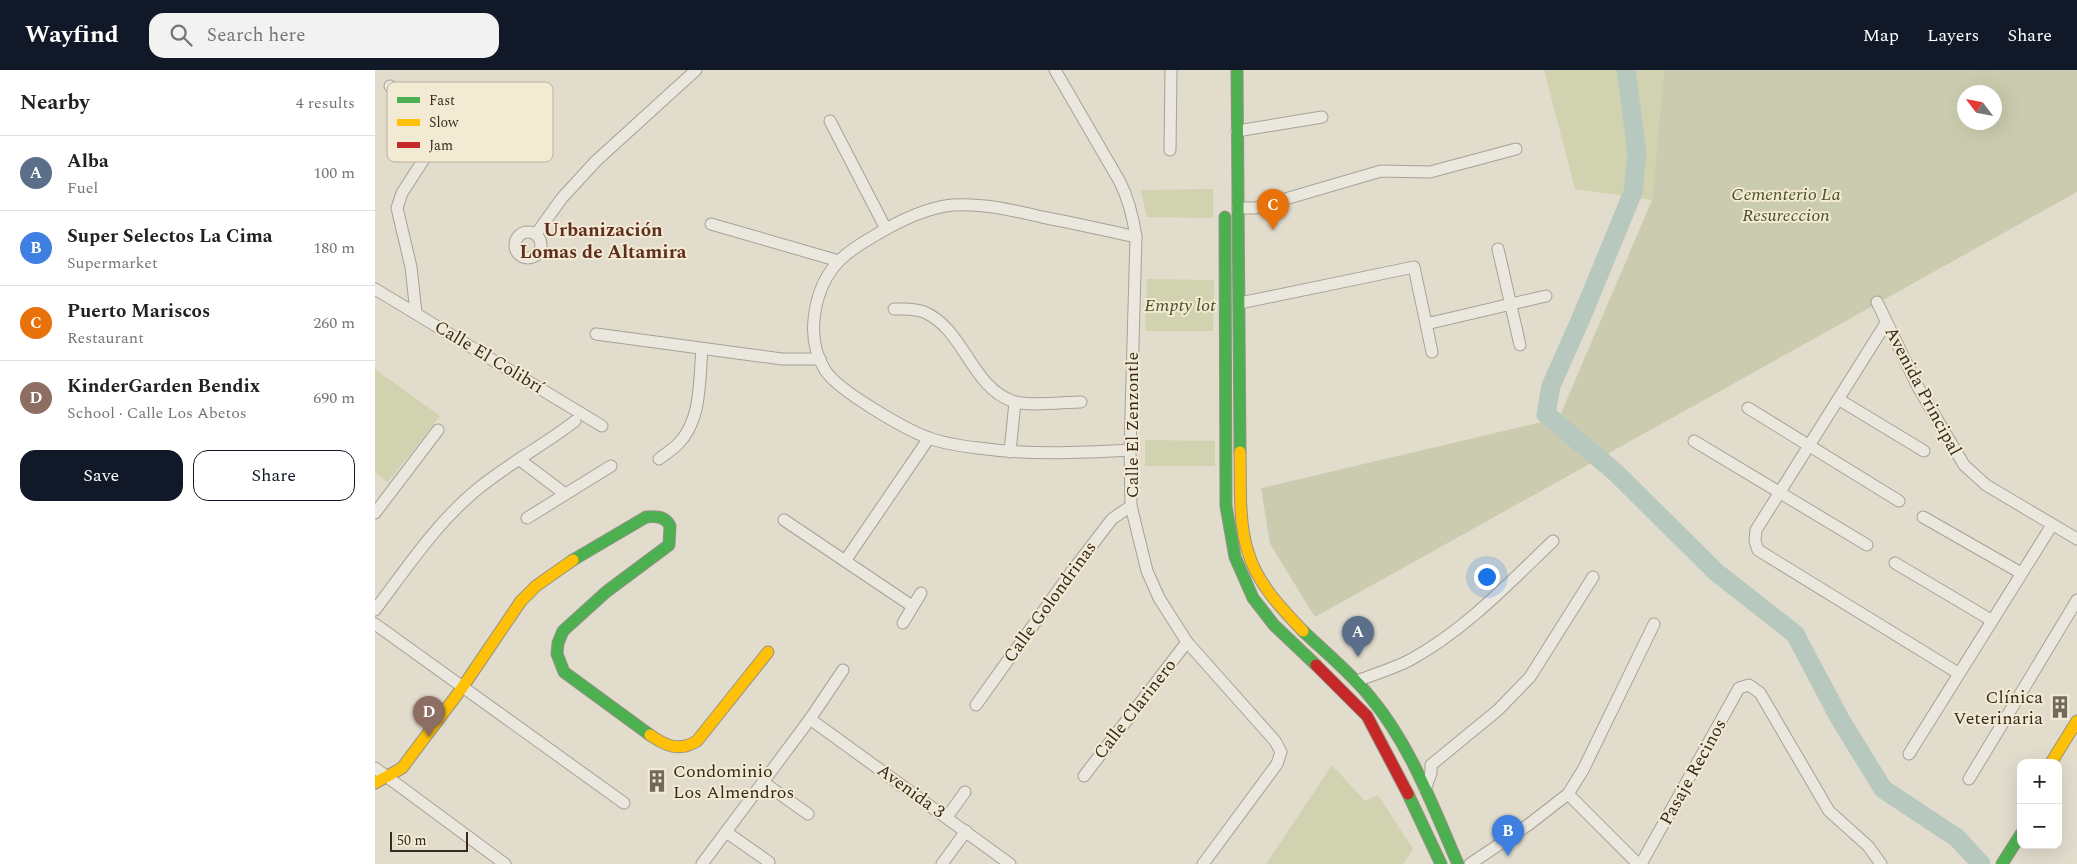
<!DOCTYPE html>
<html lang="en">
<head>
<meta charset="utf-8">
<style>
  :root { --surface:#fff; --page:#f2f2f2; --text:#222; --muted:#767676; --line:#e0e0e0; --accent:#111827 }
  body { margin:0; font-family:Spectral,serif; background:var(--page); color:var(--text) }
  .controls { position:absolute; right:15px; bottom:15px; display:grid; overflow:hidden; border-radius:10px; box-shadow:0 5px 20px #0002 }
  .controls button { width:45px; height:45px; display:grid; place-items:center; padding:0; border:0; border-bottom:1px solid var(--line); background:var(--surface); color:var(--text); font:25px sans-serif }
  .compass { position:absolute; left:1582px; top:15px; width:45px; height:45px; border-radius:50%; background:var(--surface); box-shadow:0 5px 20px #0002; rotate:302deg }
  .scale { position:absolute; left:15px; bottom:12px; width:78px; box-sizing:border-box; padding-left:5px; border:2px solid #362a1e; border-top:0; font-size:14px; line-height:18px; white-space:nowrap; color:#362a1e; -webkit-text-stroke:4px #f3ead3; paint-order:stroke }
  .you { position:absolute; left:1111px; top:506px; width:18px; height:18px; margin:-12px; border:4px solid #fff; border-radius:50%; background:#1a73e8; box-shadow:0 0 0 8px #1a73e833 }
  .badge { display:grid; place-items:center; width:32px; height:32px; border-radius:50%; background:var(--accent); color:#fff; font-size:16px; font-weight:700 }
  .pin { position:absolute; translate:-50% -41px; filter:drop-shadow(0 1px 2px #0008) }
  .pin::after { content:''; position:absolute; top:26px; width:18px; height:15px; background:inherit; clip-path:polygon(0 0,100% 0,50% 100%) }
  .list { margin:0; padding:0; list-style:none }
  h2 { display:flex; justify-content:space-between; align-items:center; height:65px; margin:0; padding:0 20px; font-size:21px }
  h2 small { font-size:16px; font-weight:400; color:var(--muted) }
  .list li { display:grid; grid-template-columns:32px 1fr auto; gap:15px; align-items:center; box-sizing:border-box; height:75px; padding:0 20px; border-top:1px solid var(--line) }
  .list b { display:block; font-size:19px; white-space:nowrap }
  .list p { margin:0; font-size:16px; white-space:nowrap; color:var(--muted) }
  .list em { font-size:16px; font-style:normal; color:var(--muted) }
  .actions { display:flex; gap:10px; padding:15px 20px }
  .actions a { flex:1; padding:11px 0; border:1px solid var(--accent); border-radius:15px; text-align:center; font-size:18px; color:var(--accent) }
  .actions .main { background:var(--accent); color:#fff }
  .icon { flex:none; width:28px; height:28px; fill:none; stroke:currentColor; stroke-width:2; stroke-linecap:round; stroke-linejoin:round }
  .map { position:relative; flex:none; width:1702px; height:794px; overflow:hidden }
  header { display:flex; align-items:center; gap:30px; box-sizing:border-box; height:70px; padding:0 25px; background:var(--accent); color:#fff }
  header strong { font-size:24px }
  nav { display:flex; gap:28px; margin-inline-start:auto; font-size:18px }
  .search { width:350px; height:45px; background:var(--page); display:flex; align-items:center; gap:12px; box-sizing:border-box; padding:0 18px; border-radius:15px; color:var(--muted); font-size:19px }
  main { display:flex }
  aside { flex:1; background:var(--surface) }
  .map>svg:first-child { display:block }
  .green { fill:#d1d2b0 }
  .cemetery { fill:#cbccaf; fill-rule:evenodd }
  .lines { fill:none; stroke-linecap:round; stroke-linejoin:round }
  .river { stroke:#b7c8be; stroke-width:19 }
  .street-casing { stroke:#a7a196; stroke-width:13 }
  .fast-casing { stroke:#979186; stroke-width:13 }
  .slow-casing { stroke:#979186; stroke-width:13 }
  .jam-casing { stroke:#979186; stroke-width:13 }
  .street { stroke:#eae7de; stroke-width:11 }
  .fast { stroke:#4caf50; stroke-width:11 }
  .slow { stroke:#ffc107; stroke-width:11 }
  .jam { stroke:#c62828; stroke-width:11 }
  .labels { text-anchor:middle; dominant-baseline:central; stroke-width:4; stroke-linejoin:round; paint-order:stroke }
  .park-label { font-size:18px; font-style:italic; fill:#465126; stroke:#f3ead3 }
  .street-label { font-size:18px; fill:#362a1e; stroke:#f3ead3 }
  .poi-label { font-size:18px; fill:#362a1e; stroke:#f3ead3; text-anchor:end }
  .neighbourhood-label { font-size:19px; font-weight:bold; fill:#602e20; stroke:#f3ead3 }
  .key { fill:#f3ead3; stroke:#bab09d; stroke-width:1 }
  .key-label { font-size:14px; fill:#362a1e }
</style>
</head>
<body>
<header>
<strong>Wayfind</strong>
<div class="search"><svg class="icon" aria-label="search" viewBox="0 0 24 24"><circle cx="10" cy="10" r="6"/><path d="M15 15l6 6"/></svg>Search here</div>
<nav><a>Map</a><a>Layers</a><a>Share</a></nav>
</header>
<main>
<aside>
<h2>Nearby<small>4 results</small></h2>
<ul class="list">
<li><span class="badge" style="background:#5c6f8a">A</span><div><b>Alba</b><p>Fuel</p></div><em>100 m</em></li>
<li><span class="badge" style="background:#3f7fe0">B</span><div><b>Super Selectos La Cima</b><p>Supermarket</p></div><em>180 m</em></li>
<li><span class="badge" style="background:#e8710a">C</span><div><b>Puerto Mariscos</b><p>Restaurant</p></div><em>260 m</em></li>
<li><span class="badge" style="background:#8d6e63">D</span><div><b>KinderGarden Bendix</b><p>School · Calle Los Abetos</p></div><em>690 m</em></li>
</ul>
<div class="actions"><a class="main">Save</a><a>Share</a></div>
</aside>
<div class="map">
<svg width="1702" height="794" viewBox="0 0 1702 794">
  <rect width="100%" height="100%" fill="#e2dccd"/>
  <!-- green -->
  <g class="green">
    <polygon points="1169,0 1289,0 1277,130 1200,119"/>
    <polygon points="838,119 838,148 772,147 766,120"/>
    <polygon points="772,209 839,210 838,261 770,261"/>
    <polygon points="0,299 65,346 13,412 0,403"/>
    <polygon points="770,370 840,371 840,396 770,396"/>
    <polygon points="957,695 990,731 1003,725 1038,779 1028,794 891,794"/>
  </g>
  <!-- cemetery -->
  <path class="cemetery" d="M1289,0H1702V122L940,547L895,474L886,418L1184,348L1277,130ZM1590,22H1620V52H1590Z"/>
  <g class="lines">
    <!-- river -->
    <polyline class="river" points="1251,0 1262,83 1258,122 1207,246 1176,316 1171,344 1240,402 1341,502 1420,564 1465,649 1508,719 1582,768 1606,794"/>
    <defs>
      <g id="street">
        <path d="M680,0L745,112C754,130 758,147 761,167L755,380L756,436L772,501L784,528L812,572L900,671L906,682L902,694L828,794"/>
        <polyline points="15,16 48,61 53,76 49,89 27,123 22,138 36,197 41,243"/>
        <polyline points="455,51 511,159"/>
        <polyline points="862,61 947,47"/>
        <polyline points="795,80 796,0"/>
        <polyline points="863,138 880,138 1006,101 1055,102 1141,79"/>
        <polyline points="336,154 464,191"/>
        <circle cx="153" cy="175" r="13"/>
        <polyline points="161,164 187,128 221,91 321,0"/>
        <polyline points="1123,179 1145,275"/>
        <polyline points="0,219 227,356"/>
        <polyline points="1502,232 1543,317 1589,395 1611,415 1702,469"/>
        <polyline points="865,233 1039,197 1057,282"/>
        <path d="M519,239C529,239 540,238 549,242C589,259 596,316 637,331C652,337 689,332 706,332"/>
        <polyline points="1511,253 1381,460 1380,471 1383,480 1583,603"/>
        <polyline points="1051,254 1171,226"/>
        <polyline points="221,264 407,289 445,289"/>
        <polyline points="1463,329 1549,381"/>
        <polyline points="1373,338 1524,431"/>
        <polyline points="1319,371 1492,475"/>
        <path d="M755,380C703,383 654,385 603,378C586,376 570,374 554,368C531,360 462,320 450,300C429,267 439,216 465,190C475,180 487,173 499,166C522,152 550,138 577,135C608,133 637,140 667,147C698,153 730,160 761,167"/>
        <polyline points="635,382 640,332"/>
        <path d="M284,389C290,384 297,380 303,374C327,350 324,311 327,279"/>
        <polyline points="145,390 190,424"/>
        <polyline points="0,443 63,360"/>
        <polyline points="1548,447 1646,503"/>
        <polyline points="152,448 236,396"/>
        <polyline points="409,450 537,536"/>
        <polyline points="470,491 554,368"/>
        <polyline points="1520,493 1616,550"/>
        <path d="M0,540C31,499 60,455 99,422C129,396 168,376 200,351"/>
        <polyline points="528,553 546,523"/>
        <polyline points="0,554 249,733"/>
        <path d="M982,611C999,604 1018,599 1035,590C1090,560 1133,514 1178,471"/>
        <polyline points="601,635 697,501 737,449 756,436"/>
        <polyline points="435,649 635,794"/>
        <polyline points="1534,684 1677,455"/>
        <polyline points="0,698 130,794"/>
        <polyline points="709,706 812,572"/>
        <polyline points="1594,709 1702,530"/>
        <polyline points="388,712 433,744"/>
        <polyline points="1050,719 1056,703 1056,695 1123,640 1155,607 1218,507"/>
        <polyline points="1193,724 1263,794"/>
        <polyline points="572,747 590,722"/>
        <polyline points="351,762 394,792"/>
        <polyline points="327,794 435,649 468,600"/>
        <polyline points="567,794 591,761"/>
        <polyline points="1095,794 1153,755 1193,724 1208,700 1279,554"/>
        <polyline points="1266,794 1364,618 1374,615 1385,623 1454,741 1493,776 1506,794"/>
      </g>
      <g id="fast">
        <polyline points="862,0 865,382"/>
        <polyline points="850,147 851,436 860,487 878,528 899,555 941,595"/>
        <path d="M198,490L271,447C281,446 290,446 295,456L294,475L231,522L188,561L183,573L182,584L189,602L275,665"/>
        <path d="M928,561C951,583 976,603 996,628C1036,676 1058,737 1083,794"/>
        <polyline points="1033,724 1066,794"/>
        <polyline points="1627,794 1646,764"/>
      </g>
      <g id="slow">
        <path d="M865,382C866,414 863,451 873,482C882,513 906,538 928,561"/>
        <path d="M275,665C291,676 304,682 322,671L393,582"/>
        <polyline points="1676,693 1702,651"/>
        <polyline points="0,713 27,698 87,618 146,531 161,516 198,490"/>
      </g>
      <polyline id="jam" points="941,595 992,646 1033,724"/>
    </defs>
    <!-- street casing -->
    <use href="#street" class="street-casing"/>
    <!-- fast casing -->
    <use href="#fast" class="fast-casing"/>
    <!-- slow casing -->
    <use href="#slow" class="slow-casing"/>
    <!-- jam casing -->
    <use href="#jam" class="jam-casing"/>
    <!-- street -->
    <use href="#street" class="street"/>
    <!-- fast -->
    <use href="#fast" class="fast"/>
    <!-- slow -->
    <use href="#slow" class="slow"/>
    <!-- jam -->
    <use href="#jam" class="jam"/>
  </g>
  <!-- icons -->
  <defs>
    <symbol id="building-bare" viewBox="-9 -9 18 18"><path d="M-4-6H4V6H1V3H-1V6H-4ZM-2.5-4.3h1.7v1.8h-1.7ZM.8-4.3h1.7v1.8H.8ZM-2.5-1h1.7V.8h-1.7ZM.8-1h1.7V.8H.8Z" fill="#72685b" stroke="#f3ead3" stroke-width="2.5" paint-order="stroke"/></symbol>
  </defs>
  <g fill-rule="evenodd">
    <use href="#building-bare" x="1669" y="621" width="32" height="32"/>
    <use href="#building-bare" x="266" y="695" width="32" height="32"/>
  </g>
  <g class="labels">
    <!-- park labels -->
    <g class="park-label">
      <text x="1411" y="124">Cementerio La<tspan x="1411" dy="21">Resureccion</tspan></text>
      <text x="805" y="235">Empty lot</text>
    </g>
    <!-- street labels -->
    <g class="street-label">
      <text transform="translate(114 287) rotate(31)">Calle El Colibrí</text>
      <text transform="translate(1548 321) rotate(62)">Avenida Principal</text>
      <text transform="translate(757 355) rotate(-90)">Calle El Zenzontle</text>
      <text transform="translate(675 532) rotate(-54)">Calle Golondrinas</text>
      <text transform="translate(760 639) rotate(-52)">Calle Clarinero</text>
      <text transform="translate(1318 702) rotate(-61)">Pasaje Recinos</text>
      <text transform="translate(536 721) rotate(36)">Avenida 3</text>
    </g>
    <!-- poi labels -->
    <g class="poi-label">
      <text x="1668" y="627">Clínica<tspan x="1668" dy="21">Veterinaria</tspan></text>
      <text x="298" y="701" text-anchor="start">Condominio<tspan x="298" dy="21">Los Almendros</tspan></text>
    </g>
    <!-- neighbourhood labels -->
    <g class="neighbourhood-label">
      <text x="228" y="160">Urbanización<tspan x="228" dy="22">Lomas de Altamira</tspan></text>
    </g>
  </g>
  <!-- legend -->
  <rect x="12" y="12" width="166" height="80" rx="8" class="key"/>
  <rect x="22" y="27" width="23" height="6" fill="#4caf50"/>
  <rect x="22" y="49" width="23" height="7" fill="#ffc107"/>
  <rect x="22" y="72" width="23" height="6" fill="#c62828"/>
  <g class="key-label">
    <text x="54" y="35">Fast</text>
    <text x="54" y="57">Slow</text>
    <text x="54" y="80">Jam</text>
  </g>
</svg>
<div class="controls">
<button>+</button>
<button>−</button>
</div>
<svg class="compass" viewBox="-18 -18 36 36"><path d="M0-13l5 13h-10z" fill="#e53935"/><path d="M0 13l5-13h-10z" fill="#767676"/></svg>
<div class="scale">50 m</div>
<div class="you"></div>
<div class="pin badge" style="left:983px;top:587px;background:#5c6f8a">A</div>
<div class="pin badge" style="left:1133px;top:786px;background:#3f7fe0">B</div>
<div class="pin badge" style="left:898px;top:160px;background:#e8710a">C</div>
<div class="pin badge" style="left:54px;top:667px;background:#8d6e63">D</div>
</div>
</main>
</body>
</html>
